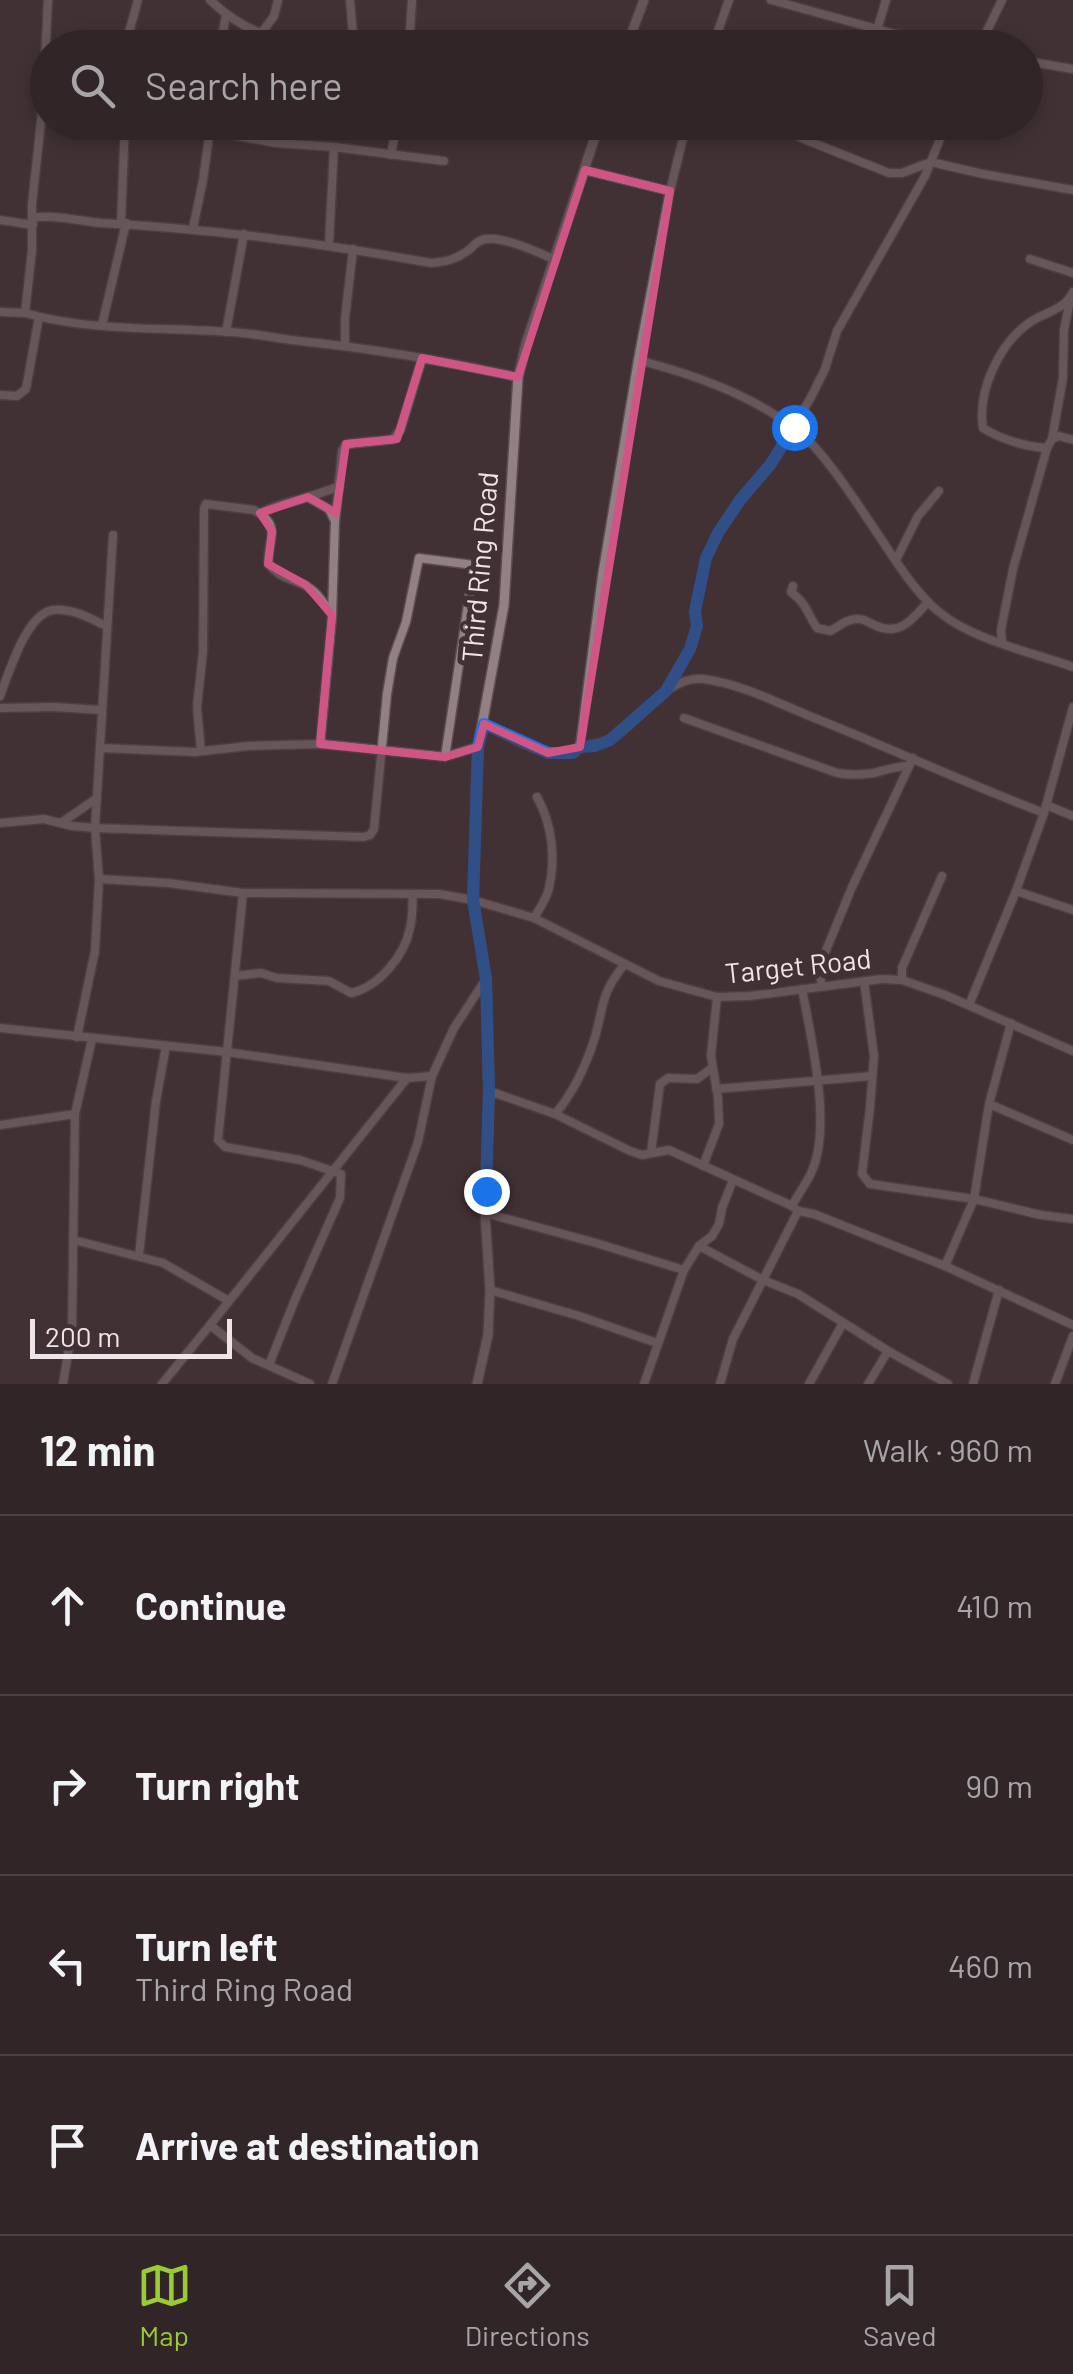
<!DOCTYPE html>
<html lang="en">
<head>
<meta charset="utf-8">
<style>
  :root { --surface:#312528; --page:#392d30; --text:#f1f3f6; --muted:#a8a5a8; --line:#4c4245; --accent:#99cb35 }
  body { margin:0; font-family:Barlow,sans-serif; background:var(--page); color:var(--text) }
  .scale { position:absolute; left:30px; bottom:25px; width:202px; box-sizing:border-box; padding-left:10px; border:5px solid #efe4e7; border-top:0; font-size:28px; line-height:35px; white-space:nowrap; color:#efe4e7; -webkit-text-stroke:8px #413135; paint-order:stroke }
  .stop { position:absolute; width:30px; height:30px; margin:-22px; border:8px solid #1a73e8; border-radius:50%; background:#fff }
  .stop.end { background:#1a73e8; border-color:#fff; box-shadow:0 2px 10px #0008 }
  .list { margin:0; padding:0; list-style:none }
  h2 { display:flex; justify-content:space-between; align-items:center; height:130px; margin:0; padding:0 40px; font-size:42px }
  h2 small { font-size:32px; font-weight:400; color:var(--muted) }
  .list li { display:grid; grid-template-columns:65px 1fr auto; gap:30px; align-items:center; box-sizing:border-box; height:180px; padding:0 40px; border-top:2px solid var(--line) }
  .list b { display:block; font-size:38px; white-space:nowrap }
  .list p { margin:0; font-size:32px; white-space:nowrap; color:var(--muted) }
  .list em { font-size:32px; font-style:normal; color:var(--muted) }
  .icon { flex:none; width:55px; height:55px; fill:none; stroke:currentColor; stroke-width:2; stroke-linecap:round; stroke-linejoin:round }
  .map { position:relative; flex:none; width:1073px; height:1384px; overflow:hidden }
  .search { position:absolute; background:var(--surface); box-shadow:0 5px 15px #0003; left:30px; right:30px; top:30px; height:110px; display:flex; align-items:center; gap:25px; box-sizing:border-box; padding:0 35px; border-radius:55px; color:var(--muted); font-size:38px }
  .sheet { height:850px; background:var(--surface) }
  nav { display:flex; justify-content:space-around; align-items:center; box-sizing:border-box; height:140px; border-top:2px solid var(--line); background:var(--surface); font-size:28px; color:var(--muted) }
  nav a { display:grid; justify-items:center; gap:5px }
  nav .on { color:var(--accent) }
  .map>svg:first-child { display:block }
  .lines { fill:none; stroke-linecap:round; stroke-linejoin:round }
  .minor-casing { stroke:#5b4e52; stroke-width:11 }
  .tertiary-casing { stroke:#5b4e52; stroke-width:12 }
  .minor { stroke:#938085; stroke-width:8 }
  .tertiary { stroke:#938085; stroke-width:9 }
  .route { stroke:#1a73e8; stroke-width:12 }
  .marked { fill:none; stroke:#d05585; stroke-width:8; stroke-linejoin:round }
  .labels { text-anchor:middle; dominant-baseline:central; stroke-width:10; stroke-linejoin:round; paint-order:stroke }
  .street-label { font-size:28px; fill:#efe4e7; stroke:#413135 }
</style>
</head>
<body>
<div class="map">
<svg width="1073" height="1384" viewBox="0 0 1073 1384">
  <rect width="100%" height="100%" fill="#413135"/>
  <g class="lines">
    <defs>
      <g id="minor">
        <path d="M48,0L43,103L32,204V250L25,313C91,332 163,327 230,332C251,333 271,337 291,340C367,348 443,360 518,377"/>
        <path d="M210,0C244,32 269,37 313,48"/>
        <polyline points="350,0 354,48"/>
        <polyline points="771,0 902,36 953,48"/>
        <polyline points="877,30 886,0"/>
        <polyline points="260,35 274,16 278,0"/>
        <polyline points="128,48 128,36 138,0"/>
        <polyline points="220,48 226,15"/>
        <polyline points="409,48 412,0"/>
        <polyline points="712,48 729,0"/>
        <polyline points="981,48 984,37 1002,0"/>
        <polyline points="1026,61 1073,69"/>
        <polyline points="768,122 806,140 889,173 902,173 931,162 983,174 1073,190"/>
        <polyline points="211,131 276,143 334,147 444,161"/>
        <polyline points="391,155 397,122"/>
        <polyline points="585,170 670,191"/>
        <path d="M33,218C55,214 79,221 101,223C212,229 321,243 431,263C446,262 456,259 469,250C473,246 477,241 482,240C498,234 538,252 553,259"/>
        <polyline points="0,220 33,225"/>
        <polyline points="121,223 125,122"/>
        <polyline points="193,228 203,180 211,122"/>
        <polyline points="329,244 334,147"/>
        <polyline points="1030,259 1073,273"/>
        <polyline points="0,312 25,313"/>
        <polyline points="102,325 126,223"/>
        <polyline points="226,332 244,234"/>
        <polyline points="345,346 345,319 353,249"/>
        <path d="M638,360C692,374 746,393 792,426C818,444 851,494 869,521C889,550 912,590 939,612C973,640 1031,652 1073,667"/>
        <polyline points="0,395 17,396 26,389 39,317"/>
        <polyline points="1052,439 1063,378 1064,330 1070,300"/>
        <path d="M1047,448C1026,447 1000,439 983,428C977,392 999,344 1029,323C1044,312 1064,311 1073,292"/>
        <polyline points="310,498 329,509 335,521"/>
        <path d="M260,513C286,500 313,498 339,486"/>
        <polyline points="896,560 918,516 939,491"/>
        <path d="M793,586L791,592C808,605 806,612 817,628L830,631C837,628 844,621 851,620C861,617 866,621 874,625C900,637 912,620 928,602"/>
        <polyline points="1002,642 1001,630 1013,569 1047,448 1052,439 1059,436 1073,440"/>
        <polyline points="665,691 690,649 697,626 695,611 706,558 718,533 741,500 770,465 810,399 825,369 837,331 925,176 947,122"/>
        <path d="M0,696C9,673 26,614 53,610C72,608 90,618 106,626"/>
        <polyline points="0,708 55,707 101,710"/>
        <path d="M684,718L837,773C849,775 861,775 874,773C886,770 896,766 909,766"/>
        <path d="M484,724C504,733 532,751 554,753C567,755 571,750 582,747C592,743 601,745 611,739C639,722 668,674 704,679C741,684 778,703 812,717C890,748 965,783 1044,813"/>
        <polyline points="320,744 332,615 335,521 342,451 346,444 393,439 400,430 422,358"/>
        <polyline points="580,747 602,576 638,360 670,191 687,122"/>
        <polyline points="100,748 195,752 248,746 320,744 445,757 478,747"/>
        <path d="M201,751L197,707L203,651L204,508L206,504L254,510C283,526 267,539 268,564C281,579 288,577 304,585C317,591 324,604 332,615"/>
        <polyline points="1046,805 1073,816"/>
        <polyline points="0,823 44,819 72,826 95,828 364,837 370,835 374,829 387,694 393,658 406,622 419,558 474,565 445,757"/>
        <polyline points="61,823 97,798"/>
        <polyline points="99,879 168,883 243,893 439,894 473,900 534,918 659,981 717,997 750,996 882,979 902,980 945,995 1073,1051"/>
        <polyline points="1016,891 1073,910"/>
        <polyline points="243,893 218,1140 225,1147 300,1160 341,1174 340,1198 294,1302 269,1365"/>
        <path d="M534,918C540,908 547,898 549,888C556,857 552,824 537,797"/>
        <path d="M235,976L261,973L277,978L329,981L351,993C379,987 405,955 410,928C413,917 412,905 413,894"/>
        <polyline points="902,980 902,968 942,876"/>
        <polyline points="864,981 874,1056 870,1108 862,1174 870,1184 974,1199 1041,1215 1073,1219"/>
        <polyline points="822,985 818,970 852,887 913,758"/>
        <polyline points="969,1005 1016,891 1044,813 1073,707"/>
        <polyline points="0,1028 227,1052 407,1078 432,1076 454,1028 486,979"/>
        <polyline points="77,1037 95,951 99,879 95,828 113,535"/>
        <polyline points="716,1089 872,1076"/>
        <polyline points="489,1091 555,1114 630,1151 642,1155 669,1150 792,1206 798,1211 814,1214 945,1266 1073,1325"/>
        <polyline points="989,1104 1073,1140"/>
        <path d="M555,1114C573,1094 587,1063 595,1037C604,1005 601,993 624,965"/>
        <polyline points="0,1125 75,1114"/>
        <polyline points="651,1153 660,1084 668,1078 697,1079 712,1068"/>
        <polyline points="703,1166 719,1124 718,1098 711,1056 717,997"/>
        <path d="M792,1206C798,1194 807,1183 812,1171C832,1124 811,1038 802,989"/>
        <polyline points="485,1213 596,1243 684,1270"/>
        <polyline points="74,1240 163,1263 229,1301"/>
        <polyline points="699,1246 763,1280 798,1294 888,1351 948,1384"/>
        <polyline points="139,1255 156,1101 166,1046"/>
        <polyline points="945,1266 974,1199 989,1104 1011,1023"/>
        <polyline points="490,1290 579,1316 657,1343"/>
        <polyline points="210,1325 407,1078"/>
        <polyline points="63,1384 72,1329 75,1114 92,1039"/>
        <polyline points="162,1384 210,1325 252,1358 310,1384"/>
        <polyline points="332,1384 418,1142 432,1076"/>
        <polyline points="644,1384 684,1270 699,1246 712,1236 719,1224 722,1208 733,1180"/>
        <polyline points="720,1384 733,1339 798,1211"/>
        <polyline points="809,1384 843,1323"/>
        <polyline points="868,1384 888,1351"/>
        <polyline points="973,1384 999,1290"/>
        <polyline points="1055,1384 1073,1336"/>
      </g>
      <g id="tertiary">
        <polyline points="626,48 644,0"/>
        <polyline points="477,1384 488,1335 490,1290 485,1213 489,1091 486,979 473,900 478,747 504,605 518,377 526,343 600,122"/>
      </g>
    </defs>
    <!-- minor casing -->
    <use href="#minor" class="minor-casing"/>
    <!-- tertiary casing -->
    <use href="#tertiary" class="tertiary-casing"/>
    <!-- minor -->
    <use href="#minor" class="minor"/>
    <!-- tertiary -->
    <use href="#tertiary" class="tertiary"/>
  </g>
  <g class="lines">
    <!-- route -->
    <polyline class="route" points="486,1191 489,1091 486,979 473,900 478,747 484,724 548,753 573,753 580,747 595,746 610,740 666,691 690,649 697,626 695,611 706,558 718,533 740,500 770,465 794,427"/>
  </g>
  <!-- marked area -->
  <path d="M0 0H1073V1384H0ZM585,170L670,191L580,747L548,753L484,724L478,747L445,757L320,744L332,615L306,585L268,564L272,531L260,513L308,497L336,513L346,444L397,439L422,358L518,377Z" fill="#413135" fill-opacity=".55" fill-rule="evenodd"/>
  <path class="marked" d="M585,170L670,191L580,747L548,753L484,724L478,747L445,757L320,744L332,615L306,585L268,564L272,531L260,513L308,497L336,513L346,444L397,439L422,358L518,377Z"/>
  <g class="labels">
    <!-- street labels -->
    <g class="street-label">
      <text transform="translate(479 567) rotate(-85)">Third Ring Road</text>
      <text transform="translate(798 965) rotate(-6)">Target Road</text>
    </g>
  </g>
</svg>
<div class="scale">200 m</div>
<div class="stop" style="left:794px;top:427px"></div>
<div class="stop end" style="left:486px;top:1191px"></div>
<div class="search"><svg class="icon" aria-label="search" viewBox="0 0 24 24"><circle cx="10" cy="10" r="6"/><path d="M15 15l6 6"/></svg>Search here</div>
</div>
<section class="sheet">
<h2>12 min<small>Walk · 960 m</small></h2>
<ul class="list">
<li><svg class="icon" aria-label="ahead" viewBox="0 0 24 24"><path d="M12 20V5M6 11l6-6 6 6"/></svg><div><b>Continue</b></div><em>410 m</em></li>
<li><svg class="icon" aria-label="right" viewBox="0 0 24 24"><path d="M7 20v-9h11M14 6l5 5-5 5"/></svg><div><b>Turn right</b></div><em>90 m</em></li>
<li><svg class="icon" aria-label="left" viewBox="0 0 24 24"><path d="M17 20v-9H6M10 6l-5 5 5 5"/></svg><div><b>Turn left</b><p>Third Ring Road</p></div><em>460 m</em></li>
<li><svg class="icon" aria-label="arrive" viewBox="0 0 24 24"><path d="M6 21V4h12l-3 4 3 4H6"/></svg><div><b>Arrive at destination</b></div></li>
</ul>
</section>
<nav>
<a class="on"><svg class="icon" aria-label="map" viewBox="0 0 24 24"><path d="M3 6l6-2 6 2 6-2v14l-6 2-6-2-6 2zM9 4v14M15 6v14"/></svg>Map</a>
<a><svg class="icon" aria-label="directions" viewBox="0 0 24 24"><path d="M12 3l9 9-9 9-9-9zM9 14v-3h6M13 9l2 2-2 2"/></svg>Directions</a>
<a><svg class="icon" aria-label="saved" viewBox="0 0 24 24"><path d="M7 4h10v16l-5-4-5 4z"/></svg>Saved</a>
</nav>
</body>
</html>
